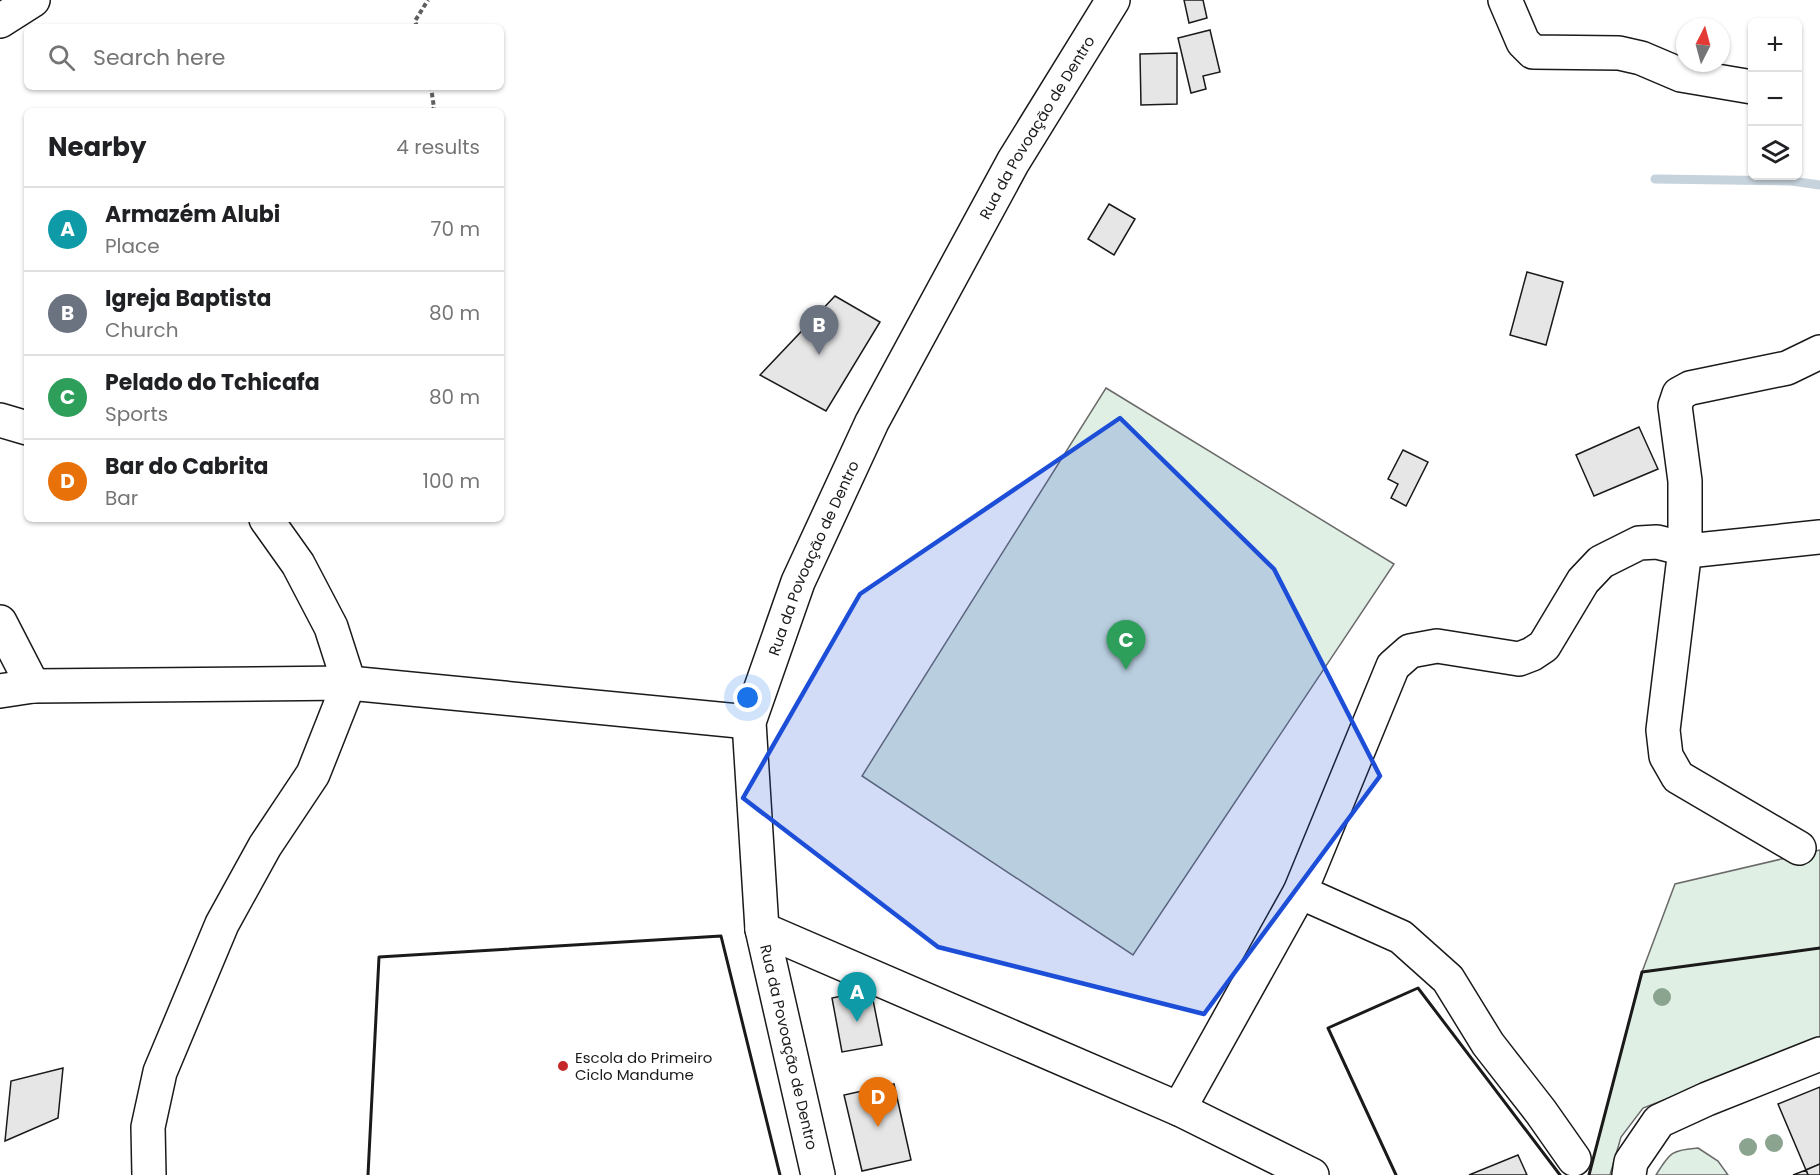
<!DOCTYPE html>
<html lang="en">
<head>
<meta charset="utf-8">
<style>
  :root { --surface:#fff; --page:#f2f2f2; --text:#202124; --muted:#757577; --line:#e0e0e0; --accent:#1a73e8 }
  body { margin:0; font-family:Poppins,sans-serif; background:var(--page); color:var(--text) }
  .controls { position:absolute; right:18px; top:18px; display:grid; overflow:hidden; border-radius:9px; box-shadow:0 2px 4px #0004 }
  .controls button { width:54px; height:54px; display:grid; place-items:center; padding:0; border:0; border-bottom:2px solid var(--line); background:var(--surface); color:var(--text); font:30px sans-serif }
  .compass { position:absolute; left:1676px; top:18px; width:54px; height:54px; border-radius:50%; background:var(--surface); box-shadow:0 2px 4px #0004; rotate:6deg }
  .you { position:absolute; left:748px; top:698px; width:21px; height:21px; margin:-15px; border:4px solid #fff; border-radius:50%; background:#1a73e8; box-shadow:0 0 0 9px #1a73e833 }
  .badge { display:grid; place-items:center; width:39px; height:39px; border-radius:50%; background:var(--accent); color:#fff; font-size:20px; font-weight:700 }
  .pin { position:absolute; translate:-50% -50px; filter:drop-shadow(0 2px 3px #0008) }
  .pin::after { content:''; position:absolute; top:32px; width:21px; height:18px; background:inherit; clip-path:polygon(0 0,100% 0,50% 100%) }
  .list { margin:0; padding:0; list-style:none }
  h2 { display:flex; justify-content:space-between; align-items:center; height:78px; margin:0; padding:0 24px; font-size:26px }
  h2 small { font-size:20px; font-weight:400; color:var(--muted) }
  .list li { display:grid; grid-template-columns:39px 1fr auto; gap:18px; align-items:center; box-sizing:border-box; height:84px; padding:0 24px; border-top:2px solid var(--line) }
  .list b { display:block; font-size:22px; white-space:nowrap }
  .list p { margin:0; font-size:20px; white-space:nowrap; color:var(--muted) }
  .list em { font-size:20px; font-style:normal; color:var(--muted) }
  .icon { flex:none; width:33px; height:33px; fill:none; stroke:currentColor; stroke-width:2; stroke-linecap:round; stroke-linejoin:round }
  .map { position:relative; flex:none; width:1820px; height:1175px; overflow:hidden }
  .search { position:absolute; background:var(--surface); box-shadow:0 2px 4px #0004; left:24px; top:24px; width:480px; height:66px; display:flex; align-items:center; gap:15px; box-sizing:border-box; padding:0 21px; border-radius:9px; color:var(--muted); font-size:22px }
  .panel { position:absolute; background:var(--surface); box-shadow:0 2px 4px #0004; left:24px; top:108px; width:480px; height:414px; border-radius:9px }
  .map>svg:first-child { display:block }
  .green { fill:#e0efe3; stroke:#6a6a6a; stroke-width:1.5 }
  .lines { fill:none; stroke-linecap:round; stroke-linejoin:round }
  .stream { stroke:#c6d2dc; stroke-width:9 }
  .building { fill:#e6e6e6; stroke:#1a1a1a; stroke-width:1.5 }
  .minor-casing { stroke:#1a1a1a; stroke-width:36 }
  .path { stroke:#5f5f5f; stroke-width:4; stroke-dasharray:4.5 3; stroke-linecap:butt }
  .minor { stroke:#fff; stroke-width:33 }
  .wall { stroke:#1a1a1a; stroke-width:3 }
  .tree { fill:#8aa48f }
  .marked { fill:#1d4ed8; fill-opacity:0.2; stroke:#1d4ed8; stroke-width:4.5; stroke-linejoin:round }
  .poi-dot { fill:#c62828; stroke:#fff; stroke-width:2 }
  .labels { text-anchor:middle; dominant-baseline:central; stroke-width:4.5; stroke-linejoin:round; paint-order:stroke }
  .street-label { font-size:15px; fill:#1a1a1a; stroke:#fff }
  .poi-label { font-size:15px; fill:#1a1a1a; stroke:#fff; text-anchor:start }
</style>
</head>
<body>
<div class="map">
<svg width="1820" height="1175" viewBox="0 0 1820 1175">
  <rect width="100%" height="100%" fill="#fff"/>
  <!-- green -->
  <g class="green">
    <polygon points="1106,388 1394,564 1133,955 862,776"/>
    <polygon points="1820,850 1820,1039 1643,1108 1621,1137 1610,1175 1589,1175 1642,972 1675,884"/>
    <path d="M1698,1148L1718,1161L1728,1175H1656C1670,1152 1672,1150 1698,1148Z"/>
  </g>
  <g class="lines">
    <!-- stream -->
    <polyline class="stream" points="1655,179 1791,181 1820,185"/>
  </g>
  <!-- building -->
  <g class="building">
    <polygon points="1184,0 1203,0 1207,18 1189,23"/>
    <polygon points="1210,30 1220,72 1203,76 1206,89 1191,93 1178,38"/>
    <polygon points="1177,53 1177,104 1141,105 1140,54"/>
    <polygon points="1109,204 1135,219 1114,255 1088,239"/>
    <polygon points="1527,272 1563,282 1546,345 1510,335"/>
    <polygon points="835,296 880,322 826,411 760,375"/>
    <polygon points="1639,427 1658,469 1594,496 1576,455"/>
    <polygon points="1403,450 1428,462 1406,506 1391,498 1398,484 1388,479"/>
    <polygon points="871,990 882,1045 842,1052 832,998"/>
    <polygon points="63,1068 58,1118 5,1141 11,1081"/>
    <polygon points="894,1084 911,1160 862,1171 844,1095"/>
    <polygon points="1820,1087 1820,1164 1806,1170 1778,1104"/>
    <polygon points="1518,1155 1527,1175 1469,1175"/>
    <polygon points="1820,1164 1820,1175 1808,1175 1806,1170"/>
    <polygon points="1806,1170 1808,1175 1793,1175"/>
  </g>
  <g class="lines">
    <defs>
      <g id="minor">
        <polyline points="1505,0 1523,42 1533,52 1619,53 1641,58 1681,75 1752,87"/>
        <polyline points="0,21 33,0"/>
        <polyline points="0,420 27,428"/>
        <polyline points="0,622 33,686"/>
        <polyline points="0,691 33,686 349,683 749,722"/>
        <polyline points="1799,848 1678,777 1666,756 1663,730 1685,549 1685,481 1675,406 1679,394 1690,388 1787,368 1820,352"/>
        <polyline points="1300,892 1401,937 1448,979 1488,1044 1541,1112 1574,1159"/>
        <polyline points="762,929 1179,1109 1312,1175"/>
        <polyline points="1179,1109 1300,892 1393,666 1410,651 1437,646 1519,659 1532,654 1544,646 1583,581 1601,562 1639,543 1657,542 1685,549 1697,550 1820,537"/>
        <polyline points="149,1175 148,1127 160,1072 222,924 265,846 313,774 349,683 331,627 298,564 266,519"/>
        <path id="s1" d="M818,1175L762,929L749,722L798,582L872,422L1013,162L1113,0"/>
        <polyline points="1629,1175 1631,1162 1659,1121 1707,1099 1820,1054"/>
      </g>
    </defs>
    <!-- minor casing -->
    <use href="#minor" class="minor-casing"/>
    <!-- path -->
    <g class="path">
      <polyline points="417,27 415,21 428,0"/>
      <polyline points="431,111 434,108 431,87"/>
    </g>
    <!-- minor -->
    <use href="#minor" class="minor"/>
    <!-- wall -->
    <g class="wall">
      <polyline points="368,1175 379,957 721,936 780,1175"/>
      <polyline points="1396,1175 1328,1028 1418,988 1560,1175"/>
      <polyline points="1589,1175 1642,972 1820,948"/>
    </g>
  </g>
  <!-- trees -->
  <g class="tree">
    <circle cx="1662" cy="997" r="9"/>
    <circle cx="1774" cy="1143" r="9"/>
    <circle cx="1748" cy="1147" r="9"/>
  </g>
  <!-- marked area -->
  <path class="marked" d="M1120,418L1274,569L1380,776L1204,1014L938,947L743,798L860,594Z"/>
  <!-- markers -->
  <circle class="poi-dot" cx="563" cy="1066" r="6"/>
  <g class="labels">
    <!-- street labels -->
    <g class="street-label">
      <text stroke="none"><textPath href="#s1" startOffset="1122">Rua da Povoação de Dentro</textPath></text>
      <text stroke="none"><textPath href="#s1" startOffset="636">Rua da Povoação de Dentro</textPath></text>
      <text transform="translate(789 1047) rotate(77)">Rua da Povoação de Dentro</text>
    </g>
    <!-- poi labels -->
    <g class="poi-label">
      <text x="575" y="1057">Escola do Primeiro<tspan x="575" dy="17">Ciclo Mandume</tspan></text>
    </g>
  </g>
</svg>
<div class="controls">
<button>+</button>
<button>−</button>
<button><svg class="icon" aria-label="layers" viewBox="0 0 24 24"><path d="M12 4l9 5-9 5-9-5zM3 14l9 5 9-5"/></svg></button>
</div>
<svg class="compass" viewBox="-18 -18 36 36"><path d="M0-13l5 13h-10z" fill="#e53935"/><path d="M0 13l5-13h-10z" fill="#757577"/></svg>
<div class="you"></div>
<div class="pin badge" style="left:857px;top:1022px;background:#0f9aa8">A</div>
<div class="pin badge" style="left:819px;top:355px;background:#6b7280">B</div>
<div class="pin badge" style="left:1126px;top:670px;background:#2e9e5b">C</div>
<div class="pin badge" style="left:878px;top:1127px;background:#e8710a">D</div>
<div class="search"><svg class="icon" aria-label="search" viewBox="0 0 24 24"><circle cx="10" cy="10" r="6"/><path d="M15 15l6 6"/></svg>Search here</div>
<section class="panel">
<h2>Nearby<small>4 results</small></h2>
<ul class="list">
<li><span class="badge" style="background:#0f9aa8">A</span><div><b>Armazém Alubi</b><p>Place</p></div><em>70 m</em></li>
<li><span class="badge" style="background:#6b7280">B</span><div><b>Igreja Baptista</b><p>Church</p></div><em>80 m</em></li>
<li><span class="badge" style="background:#2e9e5b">C</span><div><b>Pelado do Tchicafa</b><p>Sports</p></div><em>80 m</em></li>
<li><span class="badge" style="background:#e8710a">D</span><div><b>Bar do Cabrita</b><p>Bar</p></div><em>100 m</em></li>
</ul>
</section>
</div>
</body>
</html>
